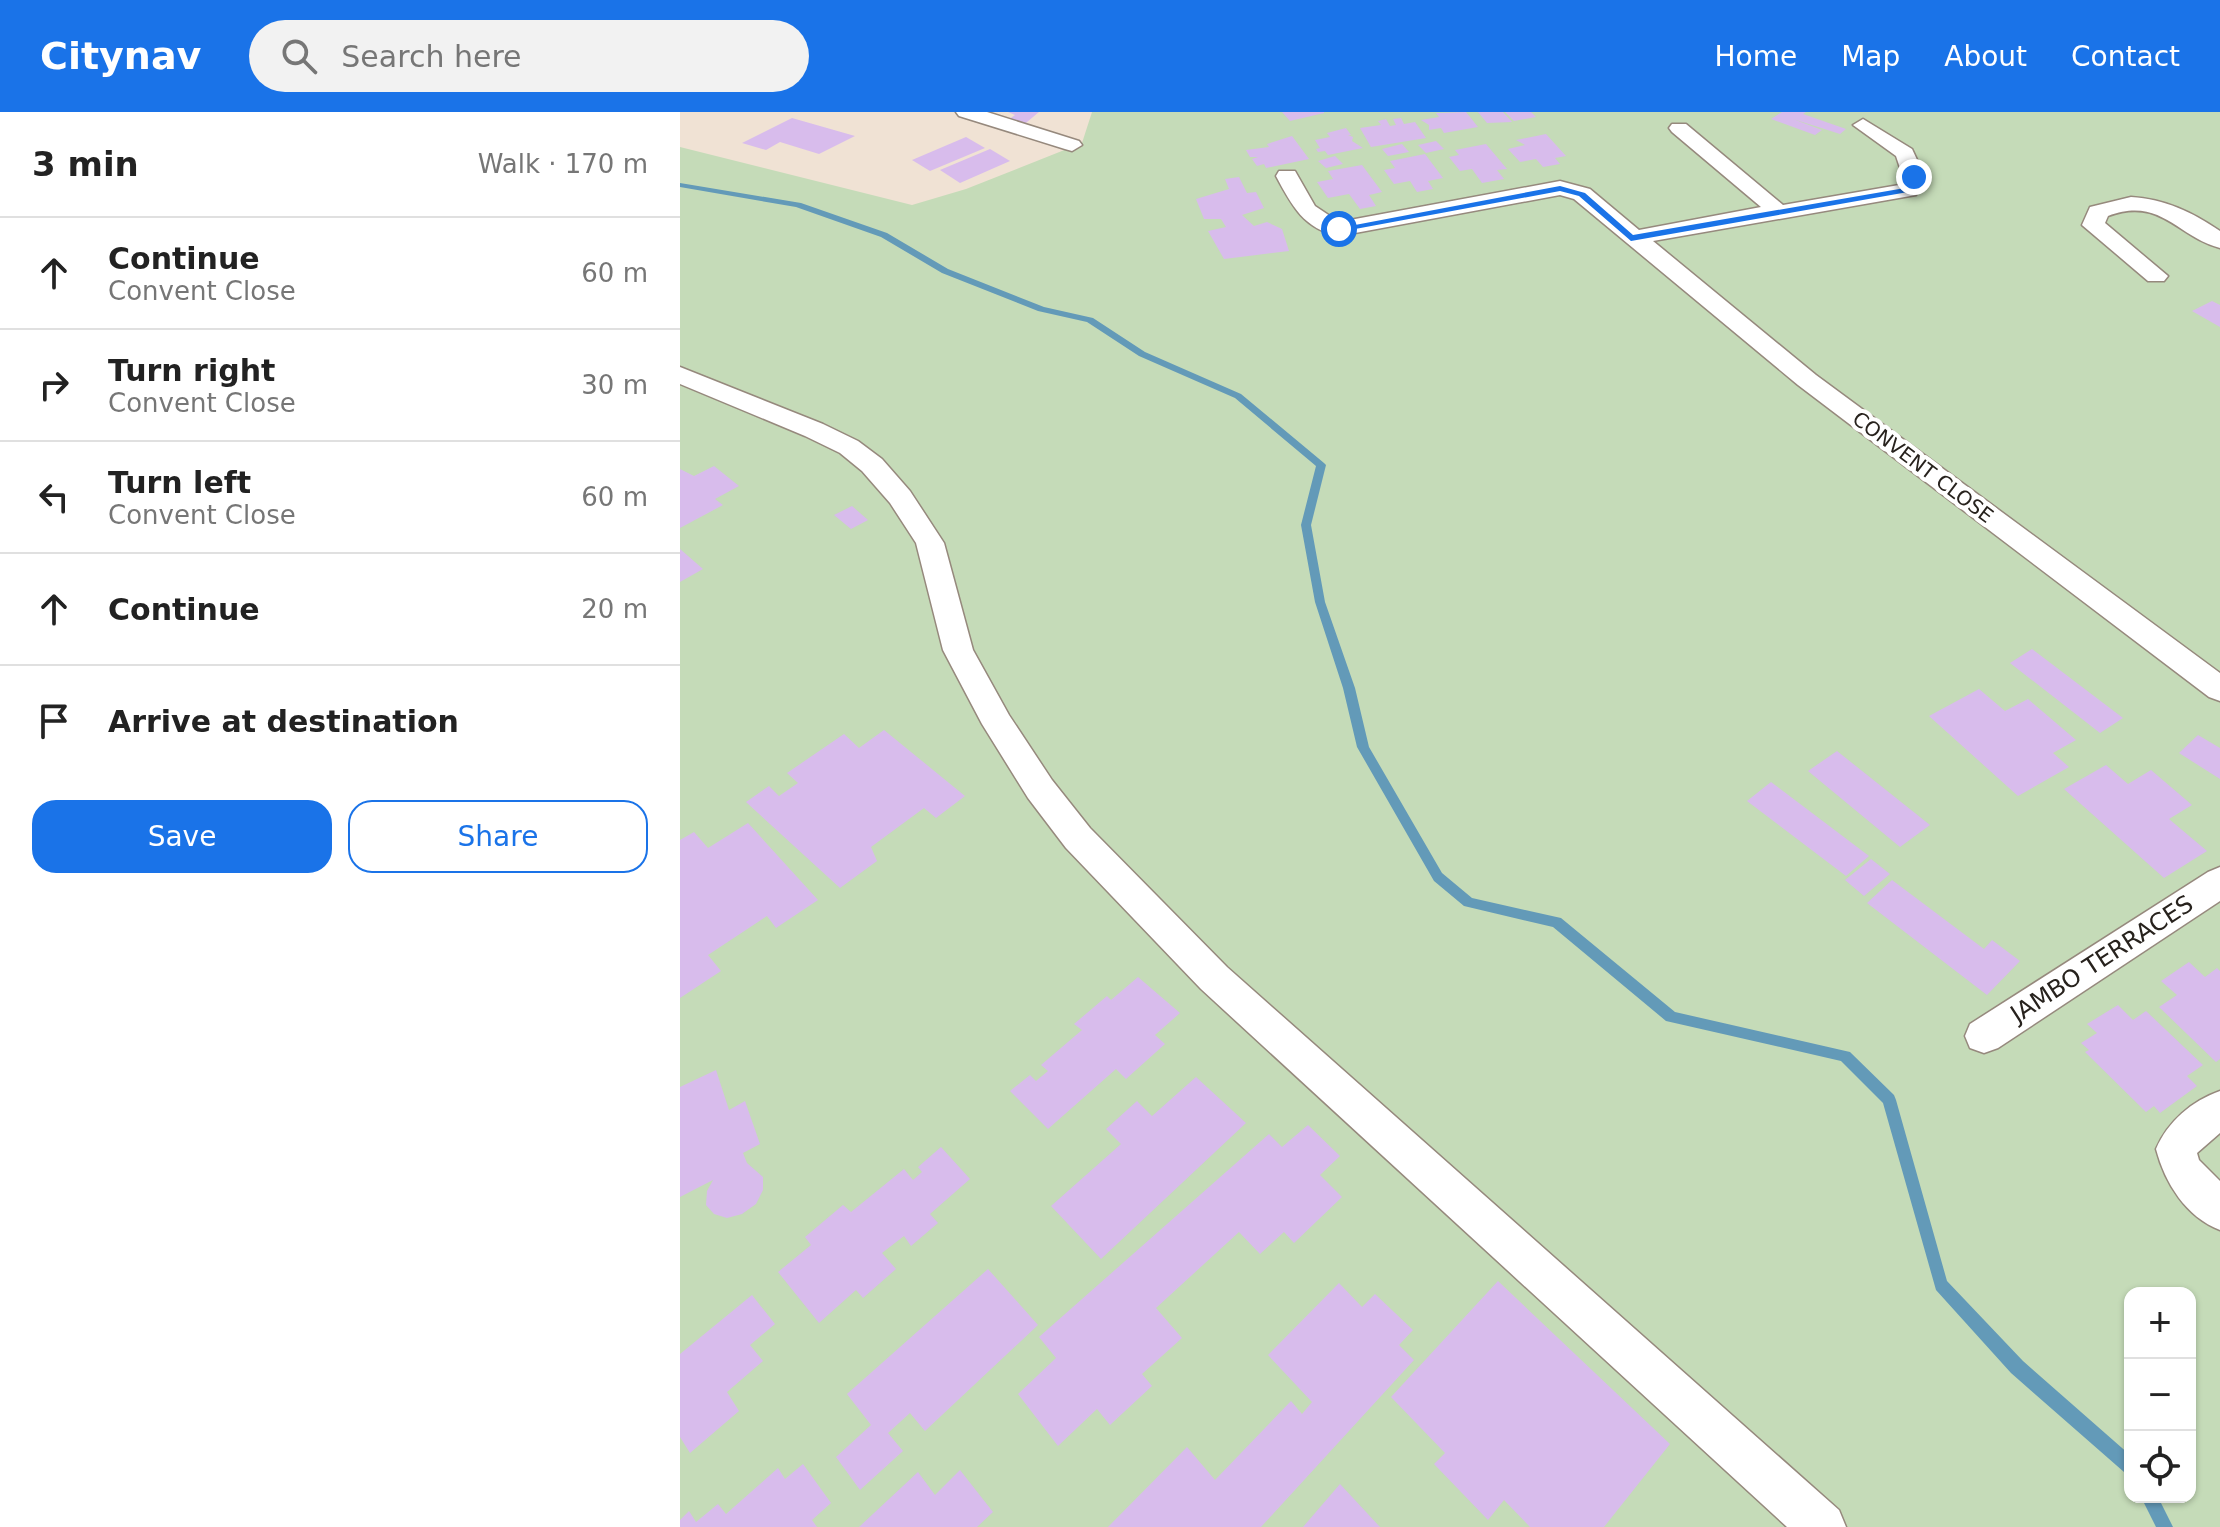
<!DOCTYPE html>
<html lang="en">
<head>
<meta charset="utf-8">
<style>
  :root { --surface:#fff; --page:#f2f2f2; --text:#222; --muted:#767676; --line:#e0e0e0; --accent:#1a73e8 }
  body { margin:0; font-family:"DejaVu Sans",sans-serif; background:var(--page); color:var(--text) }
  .controls { position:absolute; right:24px; bottom:24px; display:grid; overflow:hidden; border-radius:16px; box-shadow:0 2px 6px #0004 }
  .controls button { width:72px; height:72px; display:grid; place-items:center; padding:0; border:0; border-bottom:2px solid var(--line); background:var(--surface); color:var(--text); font:40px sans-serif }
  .stop { position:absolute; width:24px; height:24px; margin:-18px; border:6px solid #1a73e8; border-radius:50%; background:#fff }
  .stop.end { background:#1a73e8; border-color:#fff; box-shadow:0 2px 8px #0008 }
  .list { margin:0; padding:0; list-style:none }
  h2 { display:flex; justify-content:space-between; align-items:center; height:104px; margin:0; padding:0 32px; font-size:34px }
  h2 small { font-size:26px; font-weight:400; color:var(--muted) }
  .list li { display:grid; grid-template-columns:52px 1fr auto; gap:24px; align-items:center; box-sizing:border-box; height:112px; padding:0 32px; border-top:2px solid var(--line) }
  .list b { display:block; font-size:30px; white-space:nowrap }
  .list p { margin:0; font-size:26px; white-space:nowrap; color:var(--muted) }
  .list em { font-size:26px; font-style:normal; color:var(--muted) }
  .actions { display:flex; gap:16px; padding:24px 32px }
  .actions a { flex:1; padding:18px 0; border:2px solid var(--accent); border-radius:24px; text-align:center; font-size:28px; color:var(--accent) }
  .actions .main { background:var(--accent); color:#fff }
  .icon { flex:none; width:44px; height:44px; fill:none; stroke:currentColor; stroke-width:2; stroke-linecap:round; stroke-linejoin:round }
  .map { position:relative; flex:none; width:1540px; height:1415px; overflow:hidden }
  header { display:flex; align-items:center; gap:48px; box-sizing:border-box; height:112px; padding:0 40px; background:var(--accent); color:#fff }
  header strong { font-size:38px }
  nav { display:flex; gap:44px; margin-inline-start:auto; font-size:28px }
  .search { width:560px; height:72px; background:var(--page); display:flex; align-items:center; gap:20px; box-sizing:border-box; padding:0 28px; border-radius:44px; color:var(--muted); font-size:30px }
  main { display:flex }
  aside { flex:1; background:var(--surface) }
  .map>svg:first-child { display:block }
  .green { fill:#c5dbb8; fill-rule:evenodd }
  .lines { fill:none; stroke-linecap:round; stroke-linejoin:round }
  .stream { fill:#639ab8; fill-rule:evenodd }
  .building { fill:#d8bcec }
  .minor-casing { stroke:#96897d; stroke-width:3 }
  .minor { fill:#fff; fill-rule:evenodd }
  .route { fill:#1a73e8 }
  .labels { text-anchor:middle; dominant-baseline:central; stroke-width:8; stroke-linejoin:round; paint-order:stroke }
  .far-street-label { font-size:20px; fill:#27221d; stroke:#fff }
  .street-label { font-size:24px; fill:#27221d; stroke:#fff }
</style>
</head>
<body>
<header>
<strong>Citynav</strong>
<div class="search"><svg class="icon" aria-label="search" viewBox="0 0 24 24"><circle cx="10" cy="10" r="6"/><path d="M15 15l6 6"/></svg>Search here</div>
<nav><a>Home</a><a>Map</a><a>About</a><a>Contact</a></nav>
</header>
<main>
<aside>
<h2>3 min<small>Walk · 170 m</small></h2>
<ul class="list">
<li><svg class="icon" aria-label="ahead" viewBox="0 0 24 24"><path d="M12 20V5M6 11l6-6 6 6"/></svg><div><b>Continue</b><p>Convent Close</p></div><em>60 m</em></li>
<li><svg class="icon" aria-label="right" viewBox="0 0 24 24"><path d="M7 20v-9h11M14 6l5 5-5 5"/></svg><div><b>Turn right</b><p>Convent Close</p></div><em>30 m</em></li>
<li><svg class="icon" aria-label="left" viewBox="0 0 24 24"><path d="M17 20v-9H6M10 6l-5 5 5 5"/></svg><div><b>Turn left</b><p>Convent Close</p></div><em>60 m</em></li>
<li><svg class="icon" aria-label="ahead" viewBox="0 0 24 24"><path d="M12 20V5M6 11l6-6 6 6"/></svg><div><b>Continue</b></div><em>20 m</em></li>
<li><svg class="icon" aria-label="arrive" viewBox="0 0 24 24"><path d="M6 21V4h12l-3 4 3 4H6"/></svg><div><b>Arrive at destination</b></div></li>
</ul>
<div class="actions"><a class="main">Save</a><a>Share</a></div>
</aside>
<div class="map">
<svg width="1540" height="1415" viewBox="0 0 1540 1415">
  <rect width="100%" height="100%" fill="#f0e2d4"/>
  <!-- green -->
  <path class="green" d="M412,0H1540V1415H0V35L232,93L286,77L402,31ZM1450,1181H1510V1385H1450Z"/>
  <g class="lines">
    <!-- stream -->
    <g class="stream">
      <polygon points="0,71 121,91 207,121 268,157 364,195 413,206 465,240 561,282 644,351 646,353 631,413 645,490 675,576 689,635 762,761 792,786 881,806 995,900 1170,940 1214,983 1216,988 1267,1169 1343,1249 1450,1343 1450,1362 1444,1360 1331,1261 1256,1178 1203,991 1161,949 986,909 873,815 784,794 754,769 677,635 663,576 635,490 621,413 636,354 555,286 459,244 407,210 358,199 262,161 201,125 116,95 0,75"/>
      <polygon points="1461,1385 1478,1385 1493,1415 1476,1415"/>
    </g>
  </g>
  <!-- building -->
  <g class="building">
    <polygon points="328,0 359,0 341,15 324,11 335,3"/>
    <polygon points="602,0 644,0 644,1 610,9"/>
    <polygon points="786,0 798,15 764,21 761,16 749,18 749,13 741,8 759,5 756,1"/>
    <polygon points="798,0 823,0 832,10 807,11"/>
    <polygon points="825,0 851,0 856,5 834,9"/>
    <polygon points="1102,0 1126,0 1123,2 1166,17 1160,22 1113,7 1142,18 1135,23 1091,7"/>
    <polygon points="112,6 175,24 139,42 100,30 86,38 62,31"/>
    <polygon points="721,6 724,12 735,10 746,26 691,35 680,16 701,13 698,9 706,7 710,14 716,13 713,7"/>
    <polygon points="666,16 671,23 668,23 673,25 672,29 683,36 648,43 645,39 638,40 636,37 640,36 635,28 650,25 647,21"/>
    <polygon points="866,22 886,44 875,46 880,52 863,55 856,47 840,50 828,37 845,33 836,28"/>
    <polygon points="612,24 629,47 586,56 584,52 577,54 572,47 578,45 570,45 566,38 589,35 587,32"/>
    <polygon points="286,25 305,36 250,59 232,48"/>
    <polygon points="756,29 764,37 746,41 738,33"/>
    <polygon points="722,32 729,40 708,44 702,37"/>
    <polygon points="806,32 827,57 817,58 824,67 802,71 792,57 780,59 769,45 779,43 775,38"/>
    <polygon points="310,37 330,49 280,71 260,58"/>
    <polygon points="745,42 763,66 748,69 753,77 737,80 730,69 714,72 704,58 715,56 710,49"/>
    <polygon points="655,44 663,52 646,56 638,49"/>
    <polygon points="682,53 702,80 689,83 696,94 680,97 669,82 648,86 637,70 653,67 648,59"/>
    <polygon points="559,65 567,81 576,80 584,96 562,103 574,114 587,110 602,117 609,139 544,147 528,119 546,115 541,107 524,107 516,87 549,77 545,67"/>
    <polygon points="1532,189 1540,193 1540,215 1512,199"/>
    <polygon points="34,354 59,374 35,387 43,393 0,416 0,357 14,364"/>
    <polygon points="172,394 188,408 171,417 154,403"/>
    <polygon points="0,437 23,457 0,470"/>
    <polygon points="1352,537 1443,606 1420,621 1330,551"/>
    <polygon points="1299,577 1325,599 1348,587 1396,628 1373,641 1389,655 1338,684 1249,604"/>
    <polygon points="204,618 285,684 256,706 244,696 191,735 197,749 160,776 66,690 89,674 99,684 118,671 107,661 164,622 179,636"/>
    <polygon points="1518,623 1540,636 1540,667 1499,641"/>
    <polygon points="1157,639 1250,713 1220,735 1128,659"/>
    <polygon points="1426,653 1448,672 1471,658 1512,693 1489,707 1527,739 1484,766 1384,677"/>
    <polygon points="1091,670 1189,744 1166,764 1067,689"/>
    <polygon points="68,711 138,788 96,816 87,804 28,843 41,859 0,886 0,728 14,720 28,736"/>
    <polygon points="1191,747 1210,762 1184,784 1165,768"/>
    <polygon points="1212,768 1304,837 1312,828 1340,849 1307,883 1187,791"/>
    <polygon points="1509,850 1525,865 1537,856 1540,859 1540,947 1536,950 1479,895 1497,883 1481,869"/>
    <polygon points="458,865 500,901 475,923 485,932 446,967 436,957 368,1017 330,979 350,963 356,969 368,959 361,953 402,918 394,912 427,884 431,888"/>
    <polygon points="1438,893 1453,908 1466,899 1523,953 1507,964 1517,974 1480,1001 1474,994 1466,1000 1405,940 1409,938 1401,931 1417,921 1407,912"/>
    <polygon points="36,958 49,998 65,989 80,1032 63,1041 67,1051 83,1065 83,1078 76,1092 62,1102 47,1106 34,1102 26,1093 27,1079 33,1068 0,1085 0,975"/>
    <polygon points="516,965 566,1011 421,1147 371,1094 441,1032 426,1017 457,989 472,1004"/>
    <polygon points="628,1013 660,1044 640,1063 662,1085 614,1131 604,1120 580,1142 559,1120 476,1196 502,1226 462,1262 472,1274 430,1313 417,1297 378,1334 338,1282 376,1246 359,1225 589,1022 602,1035"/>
    <polygon points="261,1035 290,1067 250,1102 258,1111 231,1134 224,1124 202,1141 216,1157 183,1186 176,1178 139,1211 98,1160 131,1133 125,1125 163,1093 171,1100 224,1057 233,1068 242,1060 238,1055"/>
    <polygon points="308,1157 358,1213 245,1319 230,1301 208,1321 223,1339 180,1378 156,1345 191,1313 167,1282"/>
    <polygon points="818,1169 990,1332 924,1415 850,1415 824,1388 808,1408 754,1352 765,1341 711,1285"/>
    <polygon points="659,1171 682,1195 695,1182 733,1218 719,1233 734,1248 581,1415 428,1415 507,1335 535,1368 611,1289 622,1302 632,1290 588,1243"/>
    <polygon points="72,1183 95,1212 70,1233 83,1249 47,1280 59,1299 10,1341 0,1325 0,1242"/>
    <polygon points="123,1352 151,1391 132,1408 137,1415 0,1415 0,1408 9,1399 16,1410 38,1392 46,1402 98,1356 105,1367"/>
    <polygon points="280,1358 313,1400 297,1415 179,1415 238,1360 255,1383"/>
    <polygon points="660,1372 700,1415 623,1415"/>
  </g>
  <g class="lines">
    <defs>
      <g id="minor">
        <polygon points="276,0 307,0 399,29 402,33 392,39 385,37 279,4"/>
        <path d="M1183,7L1232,37L1245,65L1236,83L973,129L1136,263L1540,561V589L1529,585L1118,273L894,87L880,83L659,124C624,117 612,94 596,64L599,59H615L635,94L659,110L880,69L910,77L959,118L1081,95L992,20L989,16L992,12H1006L1103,93L1219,73L1223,65L1216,44L1173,13Z"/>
        <path d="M1451,85C1485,87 1512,100 1540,119V136C1497,125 1481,84 1428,104L1425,111L1488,164L1484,169H1468L1402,113L1410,95Z"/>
        <polygon points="0,255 143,312 178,329 202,347 230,379 264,431 293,538 329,603 372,668 410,716 547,855 1159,1398 1166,1415 1107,1415 521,877 386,736 348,686 302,612 263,538 236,431 210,391 182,359 160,341 125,324 0,272"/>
        <polygon points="1540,755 1540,789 1318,936 1304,941 1290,936 1285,924 1290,912 1528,760"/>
        <path d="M1540,979V1021L1517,1041L1519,1048L1540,1069V1118C1506,1105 1485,1071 1476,1037C1488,1009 1512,989 1540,979Z"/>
      </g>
    </defs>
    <!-- minor casing -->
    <use href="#minor" class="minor-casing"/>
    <!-- minor -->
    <use href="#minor" class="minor"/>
  </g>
  <!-- route -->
  <polygon class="route" points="1234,62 1239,65 1228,80 951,129 899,84 880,79 659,120 654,117 880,74 905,81 953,123 1225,76"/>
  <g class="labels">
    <!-- far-street labels -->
    <g class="far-street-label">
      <text transform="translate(1243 355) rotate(37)">CONVENT CLOSE</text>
    </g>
    <!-- street labels -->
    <g class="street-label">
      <text transform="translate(1422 847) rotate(-33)">JAMBO TERRACES</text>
    </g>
  </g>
</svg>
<div class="controls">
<button>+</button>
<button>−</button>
<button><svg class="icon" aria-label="locate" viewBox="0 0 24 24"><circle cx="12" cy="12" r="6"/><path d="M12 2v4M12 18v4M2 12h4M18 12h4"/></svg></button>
</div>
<div class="stop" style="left:659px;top:117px"></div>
<div class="stop end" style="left:1234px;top:65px"></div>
</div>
</main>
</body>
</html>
